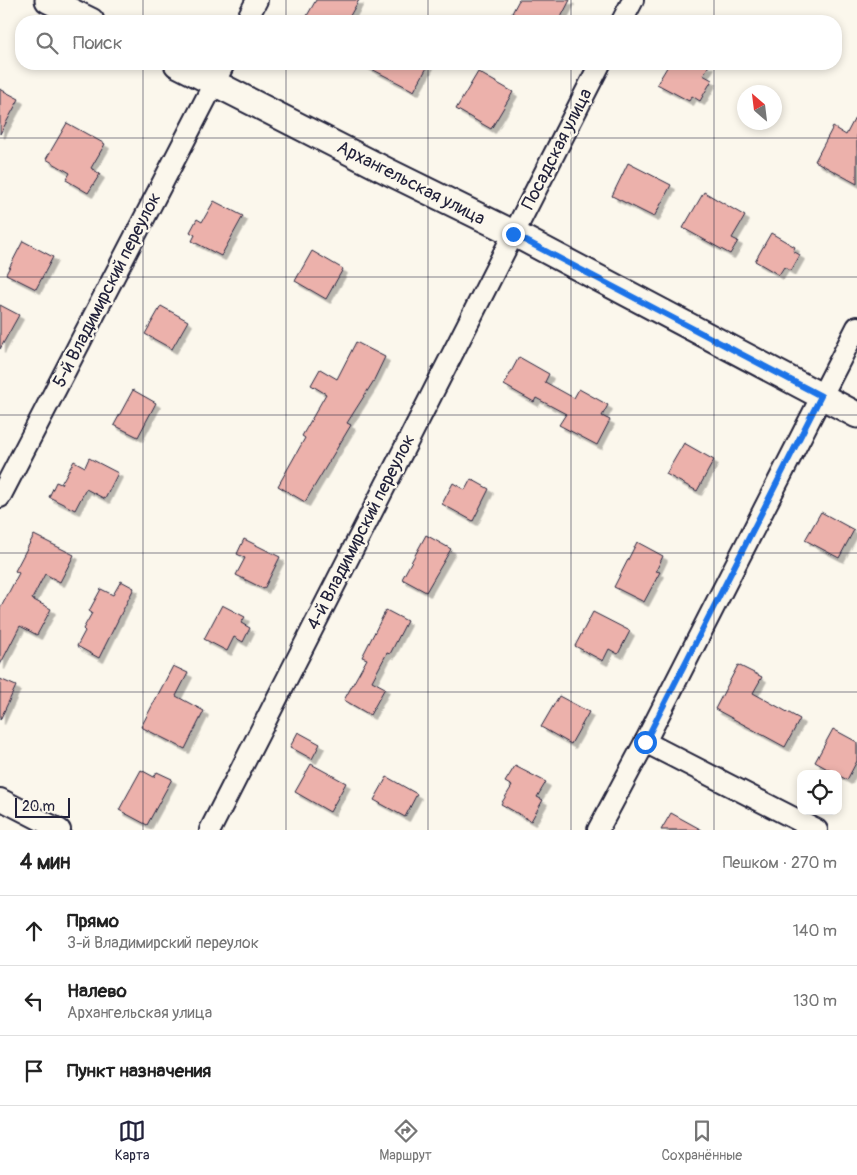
<!DOCTYPE html>
<html lang="ru">
<head>
<meta charset="utf-8">
<style>
  :root { --surface:#fff; --page:#f6f6f6; --text:#222; --muted:#767676; --line:#e0e0e0; --accent:#22223b }
  body { margin:0; font-family:Pangolin,sans-serif; background:var(--page); color:var(--text) }
  .controls { position:absolute; right:15px; bottom:15px; display:grid; overflow:hidden; border-radius:10px; box-shadow:0 2px 8px #0003 }
  .controls button { width:45px; height:45px; display:grid; place-items:center; padding:0; border:0; border-bottom:1px solid var(--line); background:var(--surface); color:var(--text); font:25px sans-serif }
  .compass { position:absolute; left:737px; top:85px; width:45px; height:45px; border-radius:50%; background:var(--surface); box-shadow:0 2px 8px #0003; rotate:332deg }
  .scale { position:absolute; left:15px; bottom:12px; width:55px; box-sizing:border-box; padding-left:5px; border:2px solid #22223b; border-top:0; font-size:14px; line-height:18px; white-space:nowrap; color:#22223b; -webkit-text-stroke:4px #fbf7ec; paint-order:stroke }
  .stop { position:absolute; width:15px; height:15px; margin:-11px; border:4px solid #1a73e8; border-radius:50%; background:#fff }
  .stop.end { background:#1a73e8; border-color:#fff; box-shadow:0 1px 5px #0008 }
  .list { margin:0; padding:0; list-style:none }
  h2 { display:flex; justify-content:space-between; align-items:center; height:65px; margin:0; padding:0 20px; font-size:21px }
  h2 small { font-size:16px; font-weight:400; color:var(--muted) }
  .list li { display:grid; grid-template-columns:32px 1fr auto; gap:15px; align-items:center; box-sizing:border-box; height:70px; padding:0 20px; border-top:1px solid var(--line) }
  .list b { display:block; font-size:19px; white-space:nowrap }
  .list p { margin:0; font-size:16px; white-space:nowrap; color:var(--muted) }
  .list em { font-size:16px; font-style:normal; color:var(--muted) }
  .icon { flex:none; width:28px; height:28px; fill:none; stroke:currentColor; stroke-width:2; stroke-linecap:round; stroke-linejoin:round }
  .map { position:relative; flex:none; width:857px; height:830px; overflow:hidden }
  .search { position:absolute; background:var(--surface); box-shadow:0 2px 8px #0003; left:15px; right:15px; top:15px; height:55px; display:flex; align-items:center; gap:12px; box-sizing:border-box; padding:0 18px; border-radius:20px; color:var(--muted); font-size:19px }
  .sheet { height:275px; background:var(--surface) }
  nav { display:flex; justify-content:space-around; align-items:center; box-sizing:border-box; height:70px; border-top:1px solid var(--line); background:var(--surface); font-size:14px; color:var(--muted) }
  nav a { display:grid; justify-items:center; gap:2px }
  nav .on { color:var(--accent) }
  .map>svg:first-child { display:block }
  .building { fill:#ecb1ab; stroke:#22223b; filter:url(#shadow) }
  .lines { fill:none; stroke-linecap:round; stroke-linejoin:round }
  .minor-casing { stroke:#22223b; stroke-width:24 }
  .tertiary-casing { stroke:#22223b; stroke-width:29 }
  .minor { stroke:#fbf7ec; stroke-width:20 }
  .tertiary { stroke:#fbf7ec; stroke-width:25 }
  .route { stroke:#1a73e8; stroke-width:6 }
  .grid { fill:none; stroke:#22223b; stroke-width:1; stroke-opacity:0.55 }
  .labels { text-anchor:middle; dominant-baseline:central; stroke-width:5; stroke-linejoin:round; paint-order:stroke }
  .street-label { font-size:18px; fill:#22223b; stroke:#fbf7ec }
</style>
</head>
<body>
<div class="map">
<svg width="857" height="830" viewBox="0 0 857 830">
  <defs>
    <filter id="shadow"><feDropShadow dx="4.5" dy="4.5" stdDeviation="0" flood-color="#0004"/></filter>
  </defs>
  <rect width="100%" height="100%" fill="#fbf7ec"/>
  <filter id="ink" filterUnits="userSpaceOnUse"><feTurbulence type="fractalNoise" baseFrequency=".02" numOctaves="2"/><feDisplacementMap in="SourceGraphic" scale="10" xChannelSelector="R" yChannelSelector="G"/><feConvolveMatrix kernelMatrix="1 2 1 2 8 2 1 2 1" color-interpolation-filters="sRGB"/></filter>
  <g filter="url(#ink)">
    <!-- building -->
    <g class="building">
      <polygon points="316,0 359,0 347,21 304,21"/>
      <polygon points="519,0 570,0 559,21 529,21 512,13"/>
      <polygon points="362,64 429,64 414,91"/>
      <polygon points="669,64 710,64 703,75 712,80 700,101 692,96 689,101 657,84"/>
      <polygon points="478,72 513,92 491,129 456,109"/>
      <polygon points="0,89 19,99 0,134"/>
      <polygon points="857,114 857,184 815,161 833,127 846,135"/>
      <polygon points="67,123 105,144 91,168 100,174 88,193 66,180 70,173 46,159"/>
      <polygon points="628,163 671,185 654,217 612,196"/>
      <polygon points="704,192 745,216 732,238 738,241 730,254 683,228"/>
      <polygon points="214,201 243,216 221,256 192,241 195,235 190,232 197,219 202,222"/>
      <polygon points="771,233 795,247 793,251 800,255 791,271 784,267 779,275 755,261"/>
      <polygon points="23,241 53,257 36,289 6,274"/>
      <polygon points="312,251 343,269 326,299 295,281"/>
      <polygon points="0,305 19,315 0,349"/>
      <polygon points="161,306 188,321 172,349 145,334"/>
      <polygon points="356,342 385,357 373,382 347,423 351,425 305,502 278,486 305,438 302,436 326,394 311,385 320,369 337,379"/>
      <polygon points="519,357 549,374 545,382 574,398 579,389 608,405 602,416 610,420 597,445 559,425 566,414 536,398 534,402 504,385"/>
      <polygon points="133,390 156,403 138,437 114,425"/>
      <polygon points="684,443 714,460 697,491 666,474"/>
      <polygon points="89,458 118,473 105,499 86,489 75,510 49,497 56,482 61,484 74,461 85,467"/>
      <polygon points="471,479 489,489 473,521 442,504 453,483 465,490"/>
      <polygon points="821,512 854,530 839,558 805,540"/>
      <polygon points="34,535 74,555 60,582 45,574 32,599 51,609 37,635 20,626 0,665 0,609 19,573 15,571"/>
      <polygon points="426,535 451,549 426,592 402,579"/>
      <polygon points="244,539 280,557 264,589 236,575 245,558 237,554"/>
      <polygon points="637,542 663,556 656,571 660,572 644,602 614,587"/>
      <polygon points="121,581 134,588 99,658 77,646 85,631 83,629 92,613 89,611 101,589 113,595"/>
      <polygon points="222,605 245,617 241,623 250,628 243,642 234,637 227,651 204,639"/>
      <polygon points="386,610 407,621 390,654 387,653 372,681 385,688 370,715 344,700 367,659 362,657"/>
      <polygon points="593,612 630,631 618,654 609,649 603,661 575,646"/>
      <polygon points="738,665 762,677 753,693 800,719 785,747 715,709"/>
      <polygon points="173,666 188,673 176,696 204,711 185,749 141,727"/>
      <polygon points="0,679 16,686 0,720"/>
      <polygon points="559,696 589,712 571,744 541,727"/>
      <polygon points="833,729 857,742 857,761 847,780 815,762"/>
      <polygon points="298,732 320,744 312,759 290,747"/>
      <polygon points="311,764 346,783 330,812 295,792"/>
      <polygon points="515,766 546,782 537,797 543,800 531,821 501,804 512,786 505,782"/>
      <polygon points="141,770 154,777 157,772 172,779 147,825 119,810"/>
      <polygon points="387,777 417,794 405,817 374,800"/>
      <polygon points="671,813 702,830 661,830"/>
    </g>
    <g class="lines">
      <defs>
        <g id="minor">
          <polyline points="246,21 257,0"/>
          <polyline points="622,21 633,0"/>
          <polyline points="0,497 224,64"/>
          <polyline points="645,742 817,830"/>
          <polyline points="0,799 60,830"/>
          <polyline points="210,830 600,64"/>
          <polyline points="598,830 645,742 857,327"/>
        </g>
        <g id="tertiary">
          <polyline points="48,0 91,21"/>
          <polyline points="177,64 389,172 513,233 857,415"/>
        </g>
      </defs>
      <!-- minor casing -->
      <use href="#minor" class="minor-casing"/>
      <!-- tertiary casing -->
      <use href="#tertiary" class="tertiary-casing"/>
      <!-- minor -->
      <use href="#minor" class="minor"/>
      <!-- tertiary -->
      <use href="#tertiary" class="tertiary"/>
    </g>
  </g>
  <g class="lines" filter="url(#ink)">
    <!-- route -->
    <polyline class="route" points="513,234 821,396 645,742"/>
  </g>
  <!-- grid -->
  <path class="grid" d="M143,0V21M286,0V21M428,0V21M571,0V21M714,0V21M143,64V830M286,64V830M428,64V830M571,64V830M714,64V830M0,138H857M0,277H857M0,415H857M0,553H857M0,692H857"/>
  <g class="labels">
    <!-- street labels -->
    <g class="street-label">
      <text transform="translate(557 149) rotate(-63)">Посадская улица</text>
      <text transform="translate(411 183) rotate(27)">Архангельская улица</text>
      <text transform="translate(107 290) rotate(-63)">5-й Владимирский переулок</text>
      <text transform="translate(361 532) rotate(-63)">4-й Владимирский переулок</text>
    </g>
  </g>
</svg>
<div class="controls">
<button><svg class="icon" aria-label="locate" viewBox="0 0 24 24"><circle cx="12" cy="12" r="6"/><path d="M12 2v4M12 18v4M2 12h4M18 12h4"/></svg></button>
</div>
<svg class="compass" viewBox="-18 -18 36 36"><path d="M0-13l5 13h-10z" fill="#e53935"/><path d="M0 13l5-13h-10z" fill="#767676"/></svg>
<div class="scale">20 m</div>
<div class="stop" style="left:645px;top:742px"></div>
<div class="stop end" style="left:513px;top:234px"></div>
<div class="search"><svg class="icon" aria-label="search" viewBox="0 0 24 24"><circle cx="10" cy="10" r="6"/><path d="M15 15l6 6"/></svg>Поиск</div>
</div>
<section class="sheet">
<h2>4 мин<small>Пешком · 270 m</small></h2>
<ul class="list">
<li><svg class="icon" aria-label="ahead" viewBox="0 0 24 24"><path d="M12 20V5M6 11l6-6 6 6"/></svg><div><b>Прямо</b><p>3-й Владимирский переулок</p></div><em>140 m</em></li>
<li><svg class="icon" aria-label="left" viewBox="0 0 24 24"><path d="M17 20v-9H6M10 6l-5 5 5 5"/></svg><div><b>Налево</b><p>Архангельская улица</p></div><em>130 m</em></li>
<li><svg class="icon" aria-label="arrive" viewBox="0 0 24 24"><path d="M6 21V4h12l-3 4 3 4H6"/></svg><div><b>Пункт назначения</b></div></li>
</ul>
</section>
<nav>
<a class="on"><svg class="icon" aria-label="map" viewBox="0 0 24 24"><path d="M3 6l6-2 6 2 6-2v14l-6 2-6-2-6 2zM9 4v14M15 6v14"/></svg>Карта</a>
<a><svg class="icon" aria-label="directions" viewBox="0 0 24 24"><path d="M12 3l9 9-9 9-9-9zM9 14v-3h6M13 9l2 2-2 2"/></svg>Маршрут</a>
<a><svg class="icon" aria-label="saved" viewBox="0 0 24 24"><path d="M7 4h10v16l-5-4-5 4z"/></svg>Сохранённые</a>
</nav>
</body>
</html>
